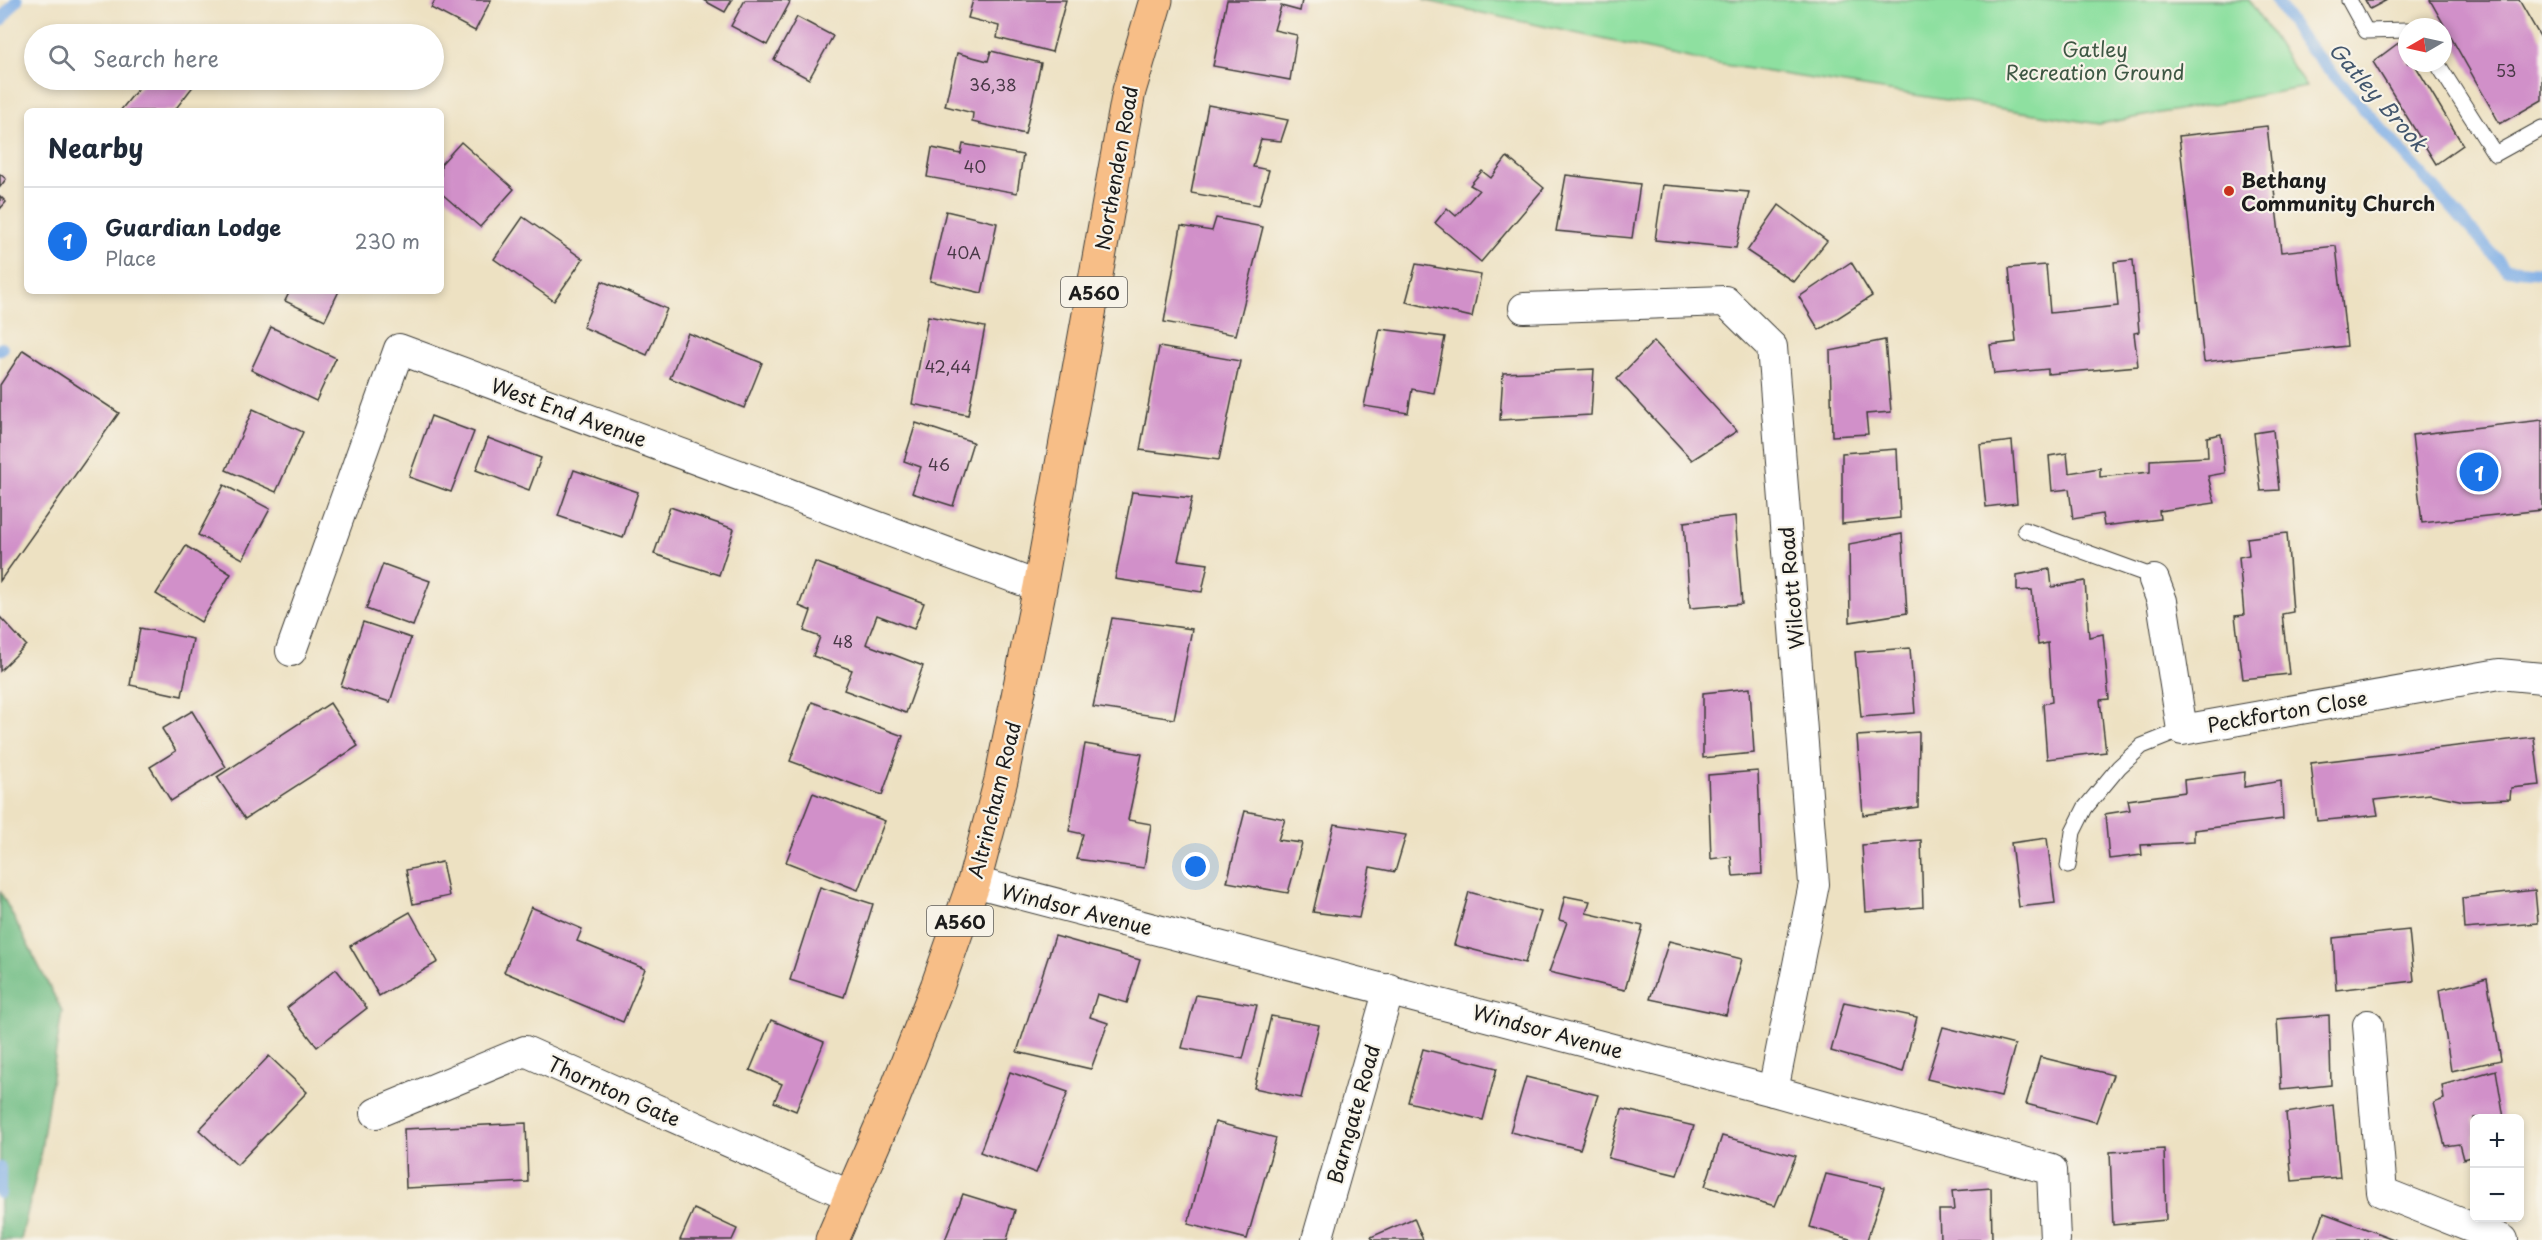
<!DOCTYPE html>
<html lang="en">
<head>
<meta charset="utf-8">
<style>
  :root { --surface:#fff; --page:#f6f6f7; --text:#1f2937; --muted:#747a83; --line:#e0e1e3; --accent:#1a73e8 }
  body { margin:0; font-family:"Playpen Sans",sans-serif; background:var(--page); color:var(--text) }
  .controls { position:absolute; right:18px; bottom:18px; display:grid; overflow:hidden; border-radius:9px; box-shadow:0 3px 9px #0003 }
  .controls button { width:54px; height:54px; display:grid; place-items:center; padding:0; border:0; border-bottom:2px solid var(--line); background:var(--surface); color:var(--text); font:30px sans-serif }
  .compass { position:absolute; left:2398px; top:18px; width:54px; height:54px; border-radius:50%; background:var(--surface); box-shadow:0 3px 9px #0003; rotate:261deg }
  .you { position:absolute; left:1196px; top:867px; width:21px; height:21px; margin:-15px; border:4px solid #fff; border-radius:50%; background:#1a73e8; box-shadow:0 0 0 9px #1a73e833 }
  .badge { display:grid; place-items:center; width:39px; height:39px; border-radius:50%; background:var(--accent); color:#fff; font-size:20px; font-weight:700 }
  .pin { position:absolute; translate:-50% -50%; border:3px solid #fff; box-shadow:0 2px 6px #0006 }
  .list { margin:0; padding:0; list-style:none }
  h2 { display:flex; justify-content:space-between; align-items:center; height:78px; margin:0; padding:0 24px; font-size:26px }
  h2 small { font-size:20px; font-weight:400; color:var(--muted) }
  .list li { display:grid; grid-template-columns:39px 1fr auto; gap:18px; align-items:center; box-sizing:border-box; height:108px; padding:0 24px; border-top:2px solid var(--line) }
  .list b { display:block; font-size:22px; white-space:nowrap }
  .list p { margin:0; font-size:20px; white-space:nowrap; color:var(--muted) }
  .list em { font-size:20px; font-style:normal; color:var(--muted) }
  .icon { flex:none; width:33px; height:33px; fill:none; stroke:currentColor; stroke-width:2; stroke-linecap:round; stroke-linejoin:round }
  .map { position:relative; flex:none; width:2542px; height:1240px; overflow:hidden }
  .search { position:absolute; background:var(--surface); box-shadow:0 3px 9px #0003; left:24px; top:24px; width:420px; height:66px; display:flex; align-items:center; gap:15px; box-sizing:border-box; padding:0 21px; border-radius:33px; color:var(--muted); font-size:22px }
  .panel { position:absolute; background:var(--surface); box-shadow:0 3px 9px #0003; left:24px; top:108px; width:420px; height:186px; border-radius:9px }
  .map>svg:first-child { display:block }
  .green { fill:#8ee0a0; stroke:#557e5e; stroke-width:1.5 }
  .forest { fill:#72be86; stroke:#476d51; stroke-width:1.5 }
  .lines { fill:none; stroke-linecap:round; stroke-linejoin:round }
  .stream { stroke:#7aace6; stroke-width:12 }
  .building { fill:#d190c9 }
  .lane-casing { stroke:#3b3a35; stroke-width:17 }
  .street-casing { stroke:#3b3a35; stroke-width:32 }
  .primary-casing { stroke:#3b3a35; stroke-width:35 }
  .lane { stroke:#fff; stroke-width:15 }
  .street { stroke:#fff; stroke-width:30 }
  .primary { stroke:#f7be87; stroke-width:33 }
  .poi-dot { fill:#c8321e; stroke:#f7f3e8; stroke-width:2 }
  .labels { text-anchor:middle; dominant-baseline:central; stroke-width:4.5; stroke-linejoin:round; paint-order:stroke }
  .number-label { font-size:16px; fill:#493947 }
  .shield { fill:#f7f3e8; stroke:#5e5c59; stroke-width:1.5 }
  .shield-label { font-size:18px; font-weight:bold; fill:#1c1c1c }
  .park-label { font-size:20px; fill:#3e5744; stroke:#f7f3e8 }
  .street-label { font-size:20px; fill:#1c1c1c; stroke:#f7f3e8 }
  .poi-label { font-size:20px; font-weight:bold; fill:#1c1c1c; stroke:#f7f3e8; text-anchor:start }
  .water-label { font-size:21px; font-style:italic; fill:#42566d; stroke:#f7f3e8 }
</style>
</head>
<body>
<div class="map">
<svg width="2542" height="1240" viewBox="0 0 2542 1240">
  <rect width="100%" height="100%" fill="#f7f3e8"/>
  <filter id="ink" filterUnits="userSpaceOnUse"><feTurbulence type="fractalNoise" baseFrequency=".0167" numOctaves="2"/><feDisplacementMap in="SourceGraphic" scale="12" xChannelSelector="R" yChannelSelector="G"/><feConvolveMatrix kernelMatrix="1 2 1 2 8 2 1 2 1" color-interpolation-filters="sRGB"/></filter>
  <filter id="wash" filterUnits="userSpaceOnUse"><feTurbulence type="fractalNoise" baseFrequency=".008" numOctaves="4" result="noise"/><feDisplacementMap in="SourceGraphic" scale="24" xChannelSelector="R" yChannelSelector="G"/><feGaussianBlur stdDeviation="1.35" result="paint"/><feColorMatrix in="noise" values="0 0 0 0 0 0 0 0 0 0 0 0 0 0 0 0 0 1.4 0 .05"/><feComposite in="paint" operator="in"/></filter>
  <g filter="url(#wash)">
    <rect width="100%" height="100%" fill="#ede1c2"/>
    <!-- green -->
    <polygon class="green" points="1423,0 2249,0 2306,87 2099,124 1712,63"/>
    <!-- forest -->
    <polygon class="forest" points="0,891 62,1011 39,1163 21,1240 0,1240"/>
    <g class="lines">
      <!-- stream -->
      <g class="stream">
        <polyline points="2276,0 2301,38 2506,269 2542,272"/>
        <polyline points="0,21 17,0"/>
        <polyline points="0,350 2,348"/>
        <polyline points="0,1168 0,1193"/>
      </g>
    </g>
    <g id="blocks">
      <!-- building -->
      <g class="building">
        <polygon points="435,0 491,0 475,31 431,8"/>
        <polygon points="703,0 732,0 725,12"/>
        <polygon points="745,0 787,0 790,2 767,45 731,26"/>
        <polygon points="973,0 1066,0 1052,52 997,38 999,26 968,18"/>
        <polygon points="1227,0 1302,0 1300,11 1281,6 1274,30 1297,35 1290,80 1213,66"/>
        <polygon points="2365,0 2387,0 2370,9"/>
        <polygon points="2430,0 2519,0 2542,40 2542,100 2500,124"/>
        <polygon points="797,17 833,36 809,79 774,60"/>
        <polygon points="2401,41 2407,51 2407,63 2414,63 2463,145 2436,164 2373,62"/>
        <polygon points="991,51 1041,63 1025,134 972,122 973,113 945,106 957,53 988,61"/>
        <polygon points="145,80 198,80 174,111 120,111"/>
        <polygon points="1208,105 1288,120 1281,141 1261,139 1253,167 1269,170 1259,205 1191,193"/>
        <polygon points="2267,126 2281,252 2336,246 2347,346 2204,362 2179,136"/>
        <polygon points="461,142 514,189 480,227 441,193 441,164"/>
        <polygon points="963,144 1023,155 1017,193 927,177 932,148 961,154"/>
        <polygon points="1507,157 1544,188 1481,262 1435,223 1447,208 1456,216 1479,190 1470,185 1482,171 1491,178"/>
        <polygon points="0,174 6,179 0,187"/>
        <polygon points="1566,175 1640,184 1632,238 1556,231"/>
        <polygon points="1663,185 1749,192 1736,248 1655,240"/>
        <polygon points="0,196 6,202 0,209"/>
        <polygon points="1779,205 1827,241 1794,282 1747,251"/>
        <polygon points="946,211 997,223 982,293 930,281"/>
        <polygon points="523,217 583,259 554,301 494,259"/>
        <polygon points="1216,218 1263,227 1236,335 1164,322 1181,226 1212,231"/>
        <polygon points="2133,260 2139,332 2134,333 2138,366 2048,374 2048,369 1994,374 1990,345 2016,342 2009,268 2046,265 2050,313 2118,306 2114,262"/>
        <polygon points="1851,262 1872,296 1819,330 1799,297"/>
        <polygon points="1416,264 1481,275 1472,317 1406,302"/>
        <polygon points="602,281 667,309 647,355 583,327"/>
        <polygon points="290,291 339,291 325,320 285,301"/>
        <polygon points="928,316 985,327 968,415 912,404"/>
        <polygon points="271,327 336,358 316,401 251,370"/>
        <polygon points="1380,329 1445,337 1434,393 1412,389 1408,413 1364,406"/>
        <polygon points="688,333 762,363 744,408 670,378"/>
        <polygon points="1885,340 1891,412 1866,414 1868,434 1832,436 1830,351"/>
        <polygon points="1654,341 1737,431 1692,460 1617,379"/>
        <polygon points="1159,347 1240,361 1219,460 1140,450"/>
        <polygon points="23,350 119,413 0,581 0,385"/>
        <polygon points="1594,369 1591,415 1500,420 1503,373"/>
        <polygon points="253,409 303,432 276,492 226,470"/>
        <polygon points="431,416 474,432 451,492 409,477"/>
        <polygon points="2542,420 2542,510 2422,523 2412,435"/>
        <polygon points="916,423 973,442 953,506 912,493 921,467 904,461"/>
        <polygon points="2273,430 2279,490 2261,491 2254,433"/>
        <polygon points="2221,434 2225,473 2208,476 2215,503 2159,511 2160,519 2104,526 2102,514 2073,519 2069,489 2052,491 2049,456 2067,453 2069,473 2100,468 2100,477 2150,472 2150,460 2208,457 2207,437"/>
        <polygon points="488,438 541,458 529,490 476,470"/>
        <polygon points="2012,441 2017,503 1986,507 1980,445"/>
        <polygon points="1897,449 1900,518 1842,524 1842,453"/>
        <polygon points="574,470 638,492 623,538 558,516"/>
        <polygon points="224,485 270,509 243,559 198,535"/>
        <polygon points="1132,492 1192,498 1178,560 1208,564 1202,592 1115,579"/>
        <polygon points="670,507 734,529 719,575 654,554"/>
        <polygon points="1735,516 1742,604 1690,608 1684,522"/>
        <polygon points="2287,533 2293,612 2282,614 2289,674 2243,679 2235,616 2244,615 2239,557 2249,555 2247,538"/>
        <polygon points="1902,534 1907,613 1850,622 1849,544"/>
        <polygon points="186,546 231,574 201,622 156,594"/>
        <polygon points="815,562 924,603 914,629 877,615 866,644 923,666 906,713 844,690 852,670 813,656 820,637 804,631 811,611 799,606"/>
        <polygon points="383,564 430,581 413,626 366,609"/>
        <polygon points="2050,569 2052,587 2085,581 2089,637 2103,634 2109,699 2100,700 2106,752 2047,759 2043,704 2052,702 2048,643 2038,645 2032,590 2017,591 2017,575"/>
        <polygon points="0,617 26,645 0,671"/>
        <polygon points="1112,618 1192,629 1174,719 1093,707"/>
        <polygon points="363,622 411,638 390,702 341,686"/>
        <polygon points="140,628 193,639 182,696 130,685"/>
        <polygon points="1910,648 1915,713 1861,717 1855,652"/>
        <polygon points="1750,688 1754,753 1703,758 1703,693"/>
        <polygon points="812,702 903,736 882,795 790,761"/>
        <polygon points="330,703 358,746 245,819 217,777"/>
        <polygon points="192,711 226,767 171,801 150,767 176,751 162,729"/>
        <polygon points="1919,732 1918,807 1863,815 1857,736"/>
        <polygon points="2534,737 2540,785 2511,788 2510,799 2464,801 2430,794 2375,800 2378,815 2317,821 2311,763"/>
        <polygon points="1085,744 1142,754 1128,820 1151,824 1144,868 1076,859 1083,834 1069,831"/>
        <polygon points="1758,771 1762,874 1733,876 1731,856 1711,859 1708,775"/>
        <polygon points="2245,772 2244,787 2281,781 2283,819 2194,830 2194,842 2141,845 2142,855 2109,859 2105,814 2130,810 2128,800 2185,792 2184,780"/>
        <polygon points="813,793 885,821 858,890 786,862"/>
        <polygon points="1245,811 1285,819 1278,840 1302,843 1288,893 1227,882"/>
        <polygon points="1334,824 1406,835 1395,872 1370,867 1359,918 1313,912"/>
        <polygon points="2047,838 2055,903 2019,907 2011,843"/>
        <polygon points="1921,840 1923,907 1866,912 1862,845"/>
        <polygon points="442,862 449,896 413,904 406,870"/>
        <polygon points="820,887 873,904 844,997 790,980"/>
        <polygon points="2535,890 2538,923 2464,929 2462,898"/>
        <polygon points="1469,892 1541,912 1525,963 1454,945"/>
        <polygon points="1565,896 1590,901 1586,913 1643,926 1625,990 1549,972 1567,922 1559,920"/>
        <polygon points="531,907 582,929 577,941 645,969 623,1022 504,972"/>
        <polygon points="410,912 438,962 379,996 350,946"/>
        <polygon points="2409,930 2414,981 2336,990 2333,938"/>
        <polygon points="1055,936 1140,960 1127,1003 1097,994 1090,1017 1108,1023 1091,1069 1017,1052"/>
        <polygon points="1669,941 1742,959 1726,1015 1650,999"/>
        <polygon points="336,969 367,1008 317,1047 287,1008"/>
        <polygon points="2487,978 2501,1060 2451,1071 2439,990"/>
        <polygon points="1196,995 1257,1005 1243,1059 1182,1048"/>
        <polygon points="1844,1002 1917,1017 1903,1072 1831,1051"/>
        <polygon points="2329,1015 2331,1085 2281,1090 2277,1019"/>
        <polygon points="1271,1016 1319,1025 1301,1098 1254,1088"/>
        <polygon points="771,1020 824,1042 796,1111 774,1102 782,1084 750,1070"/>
        <polygon points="1943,1027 2015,1045 2001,1097 1927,1079"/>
        <polygon points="1423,1049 1497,1068 1483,1120 1408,1102"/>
        <polygon points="269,1056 307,1092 237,1165 199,1130"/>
        <polygon points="2040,1057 2113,1075 2096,1122 2026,1104"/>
        <polygon points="2496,1070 2504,1118 2474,1118 2474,1156 2463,1159 2459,1144 2445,1146 2434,1103 2444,1099 2442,1085"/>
        <polygon points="1010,1072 1068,1092 1036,1173 980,1152"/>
        <polygon points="1526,1077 1598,1095 1580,1149 1510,1132"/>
        <polygon points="2333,1105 2340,1177 2292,1181 2286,1113"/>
        <polygon points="1622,1109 1694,1126 1677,1175 1608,1158"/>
        <polygon points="1215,1122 1276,1138 1247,1239 1188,1224"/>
        <polygon points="526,1123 528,1182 406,1188 404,1129"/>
        <polygon points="1722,1136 1796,1156 1775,1206 1705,1186"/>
        <polygon points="2164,1149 2166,1220 2113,1225 2110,1152"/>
        <polygon points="1826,1174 1884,1187 1867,1240 1853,1240 1810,1227"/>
        <polygon points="1991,1188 1992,1240 1940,1240 1939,1210 1954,1210 1952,1191"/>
        <polygon points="963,1194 1015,1210 1007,1240 945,1240"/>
        <polygon points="694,1209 737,1229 732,1240 680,1240"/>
        <polygon points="2324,1213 2396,1240 2314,1240"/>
        <polygon points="1414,1218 1423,1240 1373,1240 1371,1237"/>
      </g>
    </g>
  </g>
  <g filter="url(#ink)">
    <use href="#blocks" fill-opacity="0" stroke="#3b3a35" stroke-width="1.5"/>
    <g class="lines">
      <defs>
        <g id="lane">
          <polyline points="2349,0 2366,31 2407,30"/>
          <polyline points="2437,63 2495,154 2542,128"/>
          <polyline points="2025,530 2146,574 2154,580"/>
          <polyline points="2068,866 2073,832 2085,808 2119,767 2142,746 2182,730"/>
        </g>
        <g id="street">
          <polyline points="1524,308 1725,301 1772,347 1814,884 1773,1091"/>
          <polyline points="2154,580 2162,601 2182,730 2499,674 2542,678"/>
          <polyline points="291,651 399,349 1040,587"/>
          <polyline points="974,882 1773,1091 2052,1170 2055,1240"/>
          <polyline points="2368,1025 2382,1192 2503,1240"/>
          <polyline points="376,1113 525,1051 851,1196"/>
          <polyline points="1317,1240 1389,989"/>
        </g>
        <polyline id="primary" points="832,1240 893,1099 937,987 974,882 1001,780 1040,587 1129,91 1156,0"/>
      </defs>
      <!-- lane casing -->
      <use href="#lane" class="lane-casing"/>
      <!-- street casing -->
      <use href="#street" class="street-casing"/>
      <!-- primary casing -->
      <use href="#primary" class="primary-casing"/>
      <!-- lane -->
      <use href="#lane" class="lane"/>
      <!-- street -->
      <use href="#street" class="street"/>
      <!-- primary -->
      <use href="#primary" class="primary"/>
    </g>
  </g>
  <!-- markers -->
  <circle class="poi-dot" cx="2229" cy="191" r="6"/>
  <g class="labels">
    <!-- number labels -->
    <g class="number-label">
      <text x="2506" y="70">53</text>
      <text x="993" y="84">36,38</text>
      <text x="975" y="166">40</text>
      <text x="964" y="252">40A</text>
      <text x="948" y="366">42,44</text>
      <text x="939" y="464">46</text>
      <text x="843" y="641">48</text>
    </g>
    <!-- shield labels -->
    <g class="shield">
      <rect x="1061" y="277" width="66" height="30" rx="4.5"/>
      <rect x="927" y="906" width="66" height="30" rx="4.5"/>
    </g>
    <g class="shield-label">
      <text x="1094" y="292">A560</text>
      <text x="960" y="921">A560</text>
    </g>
    <!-- park labels -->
    <g class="park-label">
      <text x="2095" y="49">Gatley<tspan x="2095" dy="23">Recreation Ground</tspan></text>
    </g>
    <!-- street labels -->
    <g class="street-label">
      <text transform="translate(1116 168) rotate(-80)">Northenden Road</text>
      <text transform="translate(569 412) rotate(20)">West End Avenue</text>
      <text transform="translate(1791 588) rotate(-95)">Wilcott Road</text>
      <text transform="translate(2287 711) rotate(-10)">Peckforton Close</text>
      <text transform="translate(994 800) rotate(-76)">Altrincham Road</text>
      <text transform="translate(1077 909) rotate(14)">Windsor Avenue</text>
      <text transform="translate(1548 1031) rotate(15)">Windsor Avenue</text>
      <text transform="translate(614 1091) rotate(24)">Thornton Gate</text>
      <text transform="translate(1353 1114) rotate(-74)">Barngate Road</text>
    </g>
    <!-- poi labels -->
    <g class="poi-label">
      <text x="2241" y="180">Bethany<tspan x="2241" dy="23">Community Church</tspan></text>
    </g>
    <!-- water labels -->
    <g class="water-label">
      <text transform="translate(2379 96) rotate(49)">Gatley Brook</text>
    </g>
  </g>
</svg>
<div class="controls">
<button>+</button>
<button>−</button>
</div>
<svg class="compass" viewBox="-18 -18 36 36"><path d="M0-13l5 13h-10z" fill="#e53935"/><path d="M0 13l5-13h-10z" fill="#747a83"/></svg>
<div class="you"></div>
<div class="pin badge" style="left:2479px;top:472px">1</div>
<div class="search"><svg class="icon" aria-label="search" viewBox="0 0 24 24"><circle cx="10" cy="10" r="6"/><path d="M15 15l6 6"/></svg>Search here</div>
<section class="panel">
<h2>Nearby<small></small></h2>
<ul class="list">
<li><span class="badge">1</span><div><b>Guardian Lodge</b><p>Place</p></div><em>230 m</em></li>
</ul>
</section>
</div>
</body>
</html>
